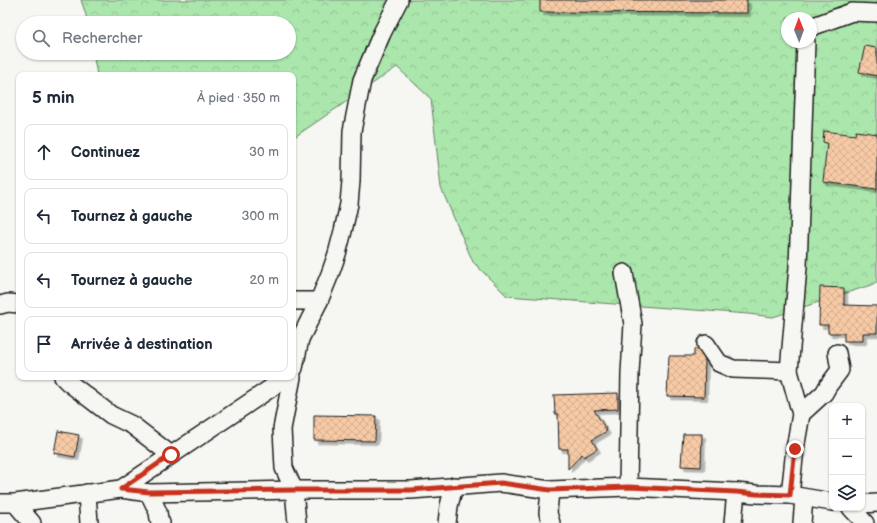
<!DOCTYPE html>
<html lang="fr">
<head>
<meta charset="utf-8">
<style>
  :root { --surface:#fff; --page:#f2f2f3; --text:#1f2937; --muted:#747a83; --line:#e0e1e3 }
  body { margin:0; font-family:"Balsamiq Sans",sans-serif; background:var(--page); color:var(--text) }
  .controls { position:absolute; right:12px; bottom:12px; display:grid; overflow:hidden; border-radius:8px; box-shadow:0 1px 3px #0004 }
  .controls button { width:36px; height:36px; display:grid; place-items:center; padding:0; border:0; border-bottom:1px solid var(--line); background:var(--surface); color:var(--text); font:20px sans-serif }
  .compass { position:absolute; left:781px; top:12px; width:36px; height:36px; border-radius:50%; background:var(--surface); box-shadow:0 1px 3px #0004; rotate:359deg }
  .stop { position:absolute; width:12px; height:12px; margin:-9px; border:3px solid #c8321e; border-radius:50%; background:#fff }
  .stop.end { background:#c8321e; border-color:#fff; box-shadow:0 1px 4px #0008 }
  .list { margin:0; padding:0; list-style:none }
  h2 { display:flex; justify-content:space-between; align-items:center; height:52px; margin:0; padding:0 16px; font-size:17px }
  h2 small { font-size:13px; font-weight:400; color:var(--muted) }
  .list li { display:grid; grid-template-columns:26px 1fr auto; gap:12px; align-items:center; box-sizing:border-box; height:56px; margin:0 8px 8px; padding:0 8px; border:1px solid var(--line); border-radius:8px }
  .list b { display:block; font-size:15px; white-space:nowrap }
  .list em { font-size:13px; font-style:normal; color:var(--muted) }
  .icon { flex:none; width:22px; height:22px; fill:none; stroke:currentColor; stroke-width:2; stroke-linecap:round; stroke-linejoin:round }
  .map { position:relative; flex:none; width:877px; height:523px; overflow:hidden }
  .search { position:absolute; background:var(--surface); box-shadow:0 1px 3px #0004; left:16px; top:16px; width:280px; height:44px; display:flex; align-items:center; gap:10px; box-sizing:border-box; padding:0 14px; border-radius:22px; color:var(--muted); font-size:15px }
  .panel { position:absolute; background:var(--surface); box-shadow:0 1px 3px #0004; left:16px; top:72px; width:280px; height:308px; border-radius:8px }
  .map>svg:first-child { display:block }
  .forest { fill:url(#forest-crowns); stroke:#648164; fill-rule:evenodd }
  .building { fill:url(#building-cross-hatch); stroke:#1c1c1c; filter:url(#shadow) }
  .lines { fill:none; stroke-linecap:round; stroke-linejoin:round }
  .minor-casing { stroke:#1c1c1c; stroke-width:20 }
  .minor { stroke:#f6f6f2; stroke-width:17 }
  .route { stroke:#c8321e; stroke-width:5 }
</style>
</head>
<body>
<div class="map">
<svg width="877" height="523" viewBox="0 0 877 523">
  <defs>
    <pattern id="forest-crowns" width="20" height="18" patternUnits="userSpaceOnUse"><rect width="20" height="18" fill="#abe6ac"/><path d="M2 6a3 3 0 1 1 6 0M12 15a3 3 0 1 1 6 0" fill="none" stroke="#93c593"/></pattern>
    <pattern id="building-cross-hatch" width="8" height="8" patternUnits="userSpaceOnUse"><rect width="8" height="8" fill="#f7caa6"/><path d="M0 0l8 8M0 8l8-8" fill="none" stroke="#d3ad8e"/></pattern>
    <filter id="shadow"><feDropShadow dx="3.5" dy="3.5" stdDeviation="0" flood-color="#0004"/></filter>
  </defs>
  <rect width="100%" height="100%" fill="#f6f6f2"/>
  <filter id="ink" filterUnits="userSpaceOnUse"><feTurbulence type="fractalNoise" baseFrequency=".025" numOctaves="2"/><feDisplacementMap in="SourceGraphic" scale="8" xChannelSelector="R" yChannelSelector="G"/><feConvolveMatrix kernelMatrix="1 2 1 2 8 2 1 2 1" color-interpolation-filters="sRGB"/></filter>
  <g filter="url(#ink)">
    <!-- forest -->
    <path class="forest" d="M81,0H877V283L773,317L748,314L507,296L473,262L441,188L431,99L397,67L293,138V75H97L93,53H289V23H87L86,15ZM787,18H811V42H787Z"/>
    <!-- building -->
    <g class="building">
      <polygon points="540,0 747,0 747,13 540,12"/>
      <polygon points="865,46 877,48 877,76 859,72"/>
      <polygon points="824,131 855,135 856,131 877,134 877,189 823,182 827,143 823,142"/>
      <polygon points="820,287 844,288 844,305 877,306 877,333 863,333 863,341 844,341 844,333 828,333 828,325 819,325"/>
      <polygon points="694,349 697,349 705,360 704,397 667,396 669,356 694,356"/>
      <polygon points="618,393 618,409 594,410 607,431 592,440 597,449 584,457 582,454 568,469 568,449 559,449 558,414 555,414 554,395"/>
      <polygon points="314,415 376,416 375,441 314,440"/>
      <polygon points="58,431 79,435 75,457 54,453"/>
      <polygon points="683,434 702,434 701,467 681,466"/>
    </g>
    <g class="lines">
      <defs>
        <g id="minor">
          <polyline points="811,27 852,12 877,13"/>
          <polyline points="624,273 633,324 630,373 628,487"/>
          <polyline points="293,301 319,301"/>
          <polyline points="0,305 8,303 19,304"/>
          <polyline points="706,344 719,363 733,369 789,371"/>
          <polyline points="293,369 294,368 300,339 319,301 330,274 337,254 343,231 349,204 351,181 352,131 362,80 382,33 399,0"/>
          <polyline points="63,377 68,382 111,415 132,425 171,455"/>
          <polyline points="292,377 282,429 284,468 294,490 297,523"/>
          <polyline points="801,414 824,393 828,386 840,370 837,353"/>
          <polyline points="121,489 271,388 283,377"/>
          <polyline points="550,490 548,513 551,523"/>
          <polyline points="87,493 89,523"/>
          <polyline points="149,493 158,512 159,519 161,523"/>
          <polyline points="790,495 795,449 801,414 789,371 798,267 806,42"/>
          <polyline points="0,503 15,503 121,489 149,493 294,490 411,490 501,483 550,490 628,487 736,492 756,494 790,495 832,502"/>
          <polyline points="15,503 32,523"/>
          <polyline points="862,504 877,503"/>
          <polyline points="851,508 865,523"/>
          <polyline points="447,523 449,506 454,486"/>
          <polyline points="733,523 736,492"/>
          <polyline points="802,523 804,498"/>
        </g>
      </defs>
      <!-- minor casing -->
      <use href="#minor" class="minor-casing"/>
      <!-- minor -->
      <use href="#minor" class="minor"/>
    </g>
  </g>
  <g class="lines" filter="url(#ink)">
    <!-- route -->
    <polyline class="route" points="171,455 121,489 149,492 294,490 411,490 501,483 550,490 628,487 736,492 756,494 790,495 795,449"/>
  </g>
</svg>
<div class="controls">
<button>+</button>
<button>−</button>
<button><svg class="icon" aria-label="layers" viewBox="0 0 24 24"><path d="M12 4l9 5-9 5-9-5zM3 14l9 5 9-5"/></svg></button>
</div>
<svg class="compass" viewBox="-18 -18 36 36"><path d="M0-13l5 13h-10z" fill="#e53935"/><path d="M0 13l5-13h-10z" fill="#747a83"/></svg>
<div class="stop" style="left:171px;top:455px"></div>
<div class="stop end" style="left:795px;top:449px"></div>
<div class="search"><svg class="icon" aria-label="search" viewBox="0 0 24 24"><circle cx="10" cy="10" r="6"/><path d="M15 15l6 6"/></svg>Rechercher</div>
<section class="panel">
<h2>5 min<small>À pied · 350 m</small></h2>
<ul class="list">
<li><svg class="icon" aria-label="ahead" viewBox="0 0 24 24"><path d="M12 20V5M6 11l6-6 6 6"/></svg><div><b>Continuez</b></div><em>30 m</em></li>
<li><svg class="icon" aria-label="left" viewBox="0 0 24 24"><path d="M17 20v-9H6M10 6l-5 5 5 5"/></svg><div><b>Tournez à gauche</b></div><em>300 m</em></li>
<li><svg class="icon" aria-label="left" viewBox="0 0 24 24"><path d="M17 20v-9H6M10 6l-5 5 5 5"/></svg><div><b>Tournez à gauche</b></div><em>20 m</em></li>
<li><svg class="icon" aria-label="arrive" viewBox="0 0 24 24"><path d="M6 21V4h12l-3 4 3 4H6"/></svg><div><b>Arrivée à destination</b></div></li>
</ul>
</section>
</div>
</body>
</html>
